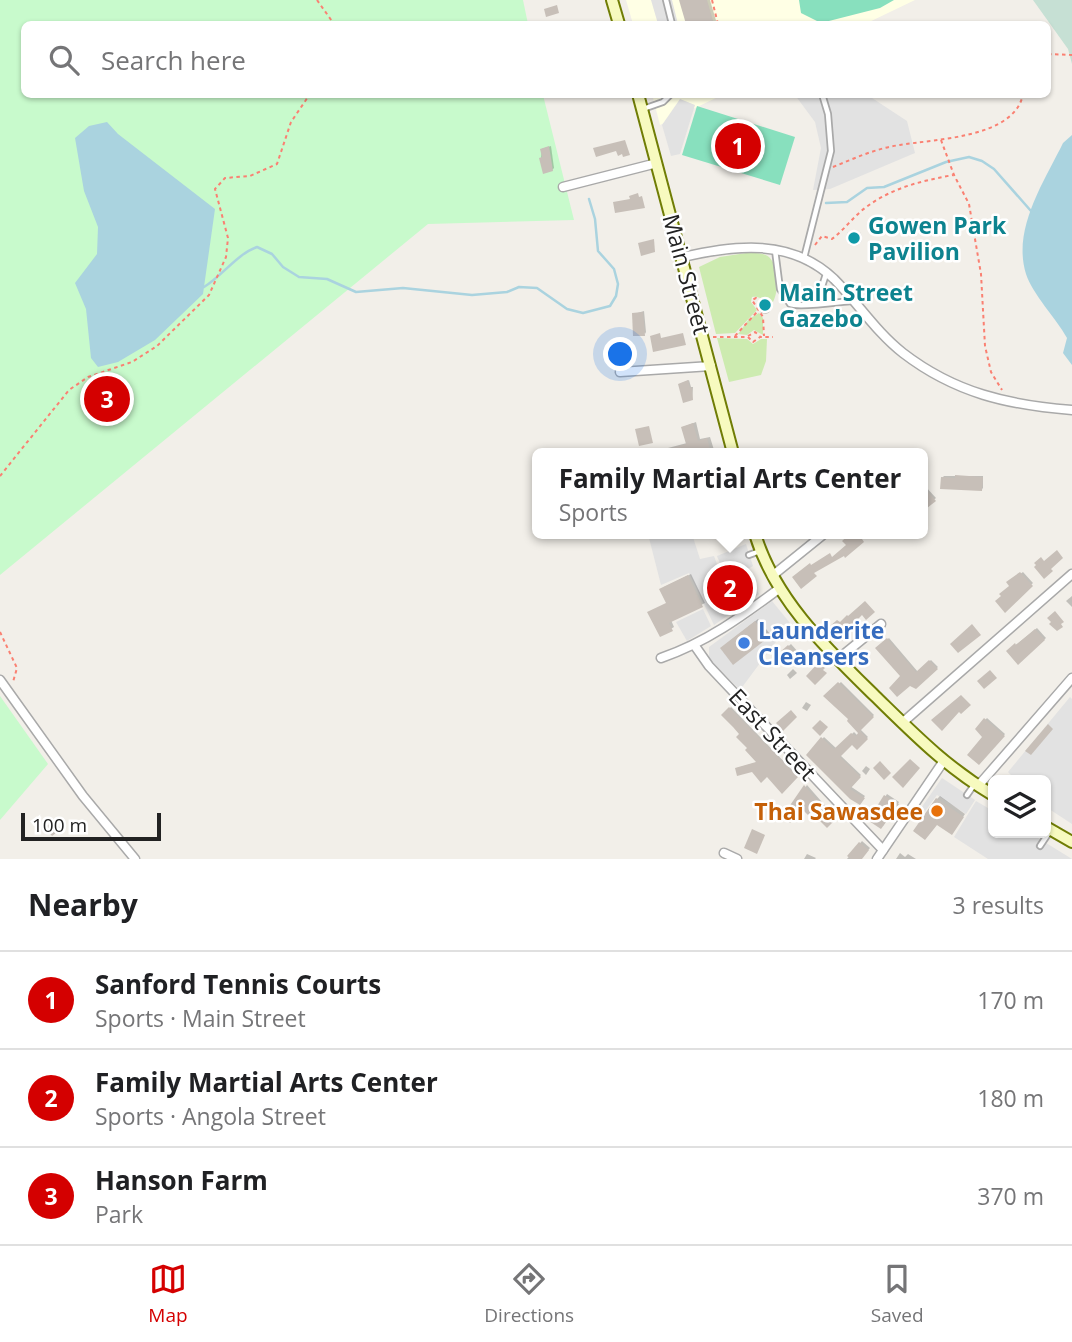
<!DOCTYPE html>
<html lang="en">
<head>
<meta charset="utf-8">
<style>
  :root { --surface:#fff; --page:#f6f6f6; --text:#202124; --muted:#757577; --line:#e0e0e0; --accent:#d40000 }
  body { margin:0; font-family:"Open Sans",sans-serif; background:var(--page); color:var(--text) }
  .controls { position:absolute; right:21px; bottom:21px; display:grid; overflow:hidden; border-radius:10px; box-shadow:0 2px 5px #0004 }
  .controls button { width:63px; height:63px; display:grid; place-items:center; padding:0; border:0; border-bottom:2px solid var(--line); background:var(--surface); color:var(--text); font:35px sans-serif }
  .scale { position:absolute; left:21px; bottom:18px; width:140px; box-sizing:border-box; padding-left:7px; border:4px solid #222; border-top:0; font-size:19px; line-height:24px; white-space:nowrap; color:#222; -webkit-text-stroke:5px #fff; paint-order:stroke }
  .you { position:absolute; left:621px; top:355px; width:24px; height:24px; margin:-18px; border:5px solid #fff; border-radius:50%; background:#1a73e8; box-shadow:0 0 0 10px #1a73e833 }
  .badge { display:grid; place-items:center; width:46px; height:46px; border-radius:50%; background:var(--accent); color:#fff; font-size:23px; font-weight:700 }
  .pin { position:absolute; translate:-50% -50%; border:4px solid #fff; box-shadow:0 2px 7px #0006 }
  .popup { position:absolute; left:532px; top:448px; width:396px; height:91px; box-sizing:border-box; display:grid; place-content:center; border-radius:10px; background:var(--surface); filter:drop-shadow(0 2px 5px #0005); font-size:23px; white-space:nowrap; color:var(--muted) }
  .popup b { font-size:26px; color:var(--text) }
  .popup::after { content:''; position:absolute; left:50%; top:100%; margin-left:-14px; border:14px solid transparent; border-top-color:var(--surface) }
  .list { margin:0; padding:0; list-style:none }
  h2 { display:flex; justify-content:space-between; align-items:center; height:91px; margin:0; padding:0 28px; font-size:30px }
  h2 small { font-size:23px; font-weight:400; color:var(--muted) }
  .list li { display:grid; grid-template-columns:46px 1fr auto; gap:21px; align-items:center; box-sizing:border-box; height:98px; padding:0 28px; border-top:2px solid var(--line) }
  .list b { display:block; font-size:26px; white-space:nowrap }
  .list p { margin:0; font-size:23px; white-space:nowrap; color:var(--muted) }
  .list em { font-size:23px; font-style:normal; color:var(--muted) }
  .icon { flex:none; width:38px; height:38px; fill:none; stroke:currentColor; stroke-width:2; stroke-linecap:round; stroke-linejoin:round }
  .map { position:relative; flex:none; width:1072px; height:859px; overflow:hidden }
  .search { position:absolute; background:var(--surface); box-shadow:0 2px 5px #0004; left:21px; right:21px; top:21px; height:77px; display:flex; align-items:center; gap:18px; box-sizing:border-box; padding:0 24px; border-radius:10px; color:var(--muted); font-size:26px }
  .sheet { height:385px; background:var(--surface) }
  nav { display:flex; justify-content:space-around; align-items:center; box-sizing:border-box; height:98px; border-top:2px solid var(--line); background:var(--surface); font-size:19px; color:var(--muted) }
  nav a { display:grid; justify-items:center; gap:4px }
  nav .on { color:var(--accent) }
  .map>svg:first-child { display:block }
  .education { fill:#ffffe5 }
  .grass { fill:#cdebb0 }
  .wetland { fill:#c6e0d4 }
  .park { fill:#c8facc }
  .pitch { fill:#88e0be }
  .parking { fill:#e2e2e2 }
  .water { fill:#aad3df }
  .shadow { fill:#0003 }
  .lines { fill:none; stroke-linecap:round; stroke-linejoin:round }
  .stream { stroke:#aad3df; stroke-width:2.5 }
  .building { fill:#c7bfb8 }
  .lane-casing { stroke:#a9a9a9; stroke-width:8 }
  .street-casing { stroke:#a9a9a9; stroke-width:11 }
  .secondary-casing { stroke:#707d05; stroke-width:14 }
  .path { stroke:#fa8072; stroke-width:2; stroke-dasharray:3.5 3.5; stroke-linecap:butt }
  .lane { stroke:#fff; stroke-width:4.5 }
  .street { stroke:#fff; stroke-width:8 }
  .secondary { stroke:#f7fabf; stroke-width:10 }
  .culture-dot { fill:#0f9aa8; stroke:#fff; stroke-width:2.5 }
  .shop-dot { fill:#3f7fe0; stroke:#fff; stroke-width:2.5 }
  .food-dot { fill:#e8710a; stroke:#fff; stroke-width:2.5 }
  .labels { text-anchor:middle; dominant-baseline:central; stroke-width:5; stroke-linejoin:round; paint-order:stroke }
  .culture-label { font-size:23px; font-weight:bold; fill:#0d838f; stroke:#fff; text-anchor:start }
  .street-label { font-size:23px; fill:#222; stroke:#fff }
  .shop-label { font-size:23px; font-weight:bold; fill:#366cbe; stroke:#fff; text-anchor:start }
  .food-label { font-size:23px; font-weight:bold; fill:#c56008; stroke:#fff; text-anchor:end }
</style>
</head>
<body>
<div class="map">
<svg width="1072" height="859" viewBox="0 0 1072 859">
  <rect width="100%" height="100%" fill="#f2efe9"/>
  <!-- education -->
  <g class="education">
    <polygon points="626,0 915,0 865,24 633,24"/>
    <polygon points="652,94 722,95 660,125"/>
  </g>
  <!-- grass -->
  <g class="grass">
    <path d="M746,253C753,253 763,252 769,257C779,266 779,291 773,302C765,303 760,295 752,297L751,302L757,310L735,333L716,334L699,267L720,257Z"/>
    <polygon points="759,313 763,318 763,335 754,330 747,335 738,334 749,319"/>
    <polygon points="717,338 747,339 753,344 761,339 767,339 766,361 761,375 729,382"/>
  </g>
  <!-- wetland -->
  <polygon class="wetland" points="1033,0 1072,0 1072,64 1068,49"/>
  <!-- park -->
  <g class="park">
    <polygon points="0,0 523,0 528,24 24,24 24,94 543,95 574,220 428,224 0,575"/>
    <polygon points="0,696 48,764 0,820"/>
  </g>
  <!-- pitch -->
  <g class="pitch">
    <polygon points="799,0 894,0 880,8 821,23 801,13"/>
    <polygon points="697,106 795,137 780,185 682,155"/>
  </g>
  <!-- parking -->
  <g class="parking">
    <polygon points="651,0 672,0 678,24 658,24"/>
    <polygon points="795,95 871,95 872,98 907,121 915,153 830,189 813,190 821,148 815,122"/>
    <polygon points="680,99 695,105 680,154 671,156 662,125"/>
    <polygon points="648,534 692,534 700,559 714,556 724,583 710,591 718,605 749,587 754,586 759,594 714,625 689,573 661,585"/>
    <polygon points="746,544 753,566 727,581 717,556"/>
    <polygon points="772,601 790,623 740,690 709,659 709,647"/>
    <polygon points="703,609 711,626 687,641 676,622"/>
    <polygon points="1070,697 1072,699 1072,824 1046,807 1046,780 1012,780 1014,778 1008,772"/>
    <polygon points="942,778 975,800 966,814 937,795 923,814 919,811"/>
    <polygon points="976,801 993,811 993,833 1030,833 1072,859 988,859 954,837"/>
  </g>
  <!-- water -->
  <g class="water">
    <polygon points="107,122 118,134 215,209 203,294 155,340 118,362 98,367 91,358 86,309 75,283 97,254 98,227 84,191 75,138 89,126"/>
    <path d="M1072,135V365L1063,353L1067,338C1056,318 1033,295 1026,274C1012,229 1044,182 1063,143Z"/>
  </g>
  <!-- shadow -->
  <g class="shadow">
    <polygon points="680,0 710,0 717,24 687,24"/>
    <polygon points="551,146 554,168 552,170 541,158 542,149"/>
    <circle cx="855" cy="238" r="7"/>
    <circle cx="766" cy="307" r="4.5"/>
    <polygon points="644,311 646,332 645,334 634,314"/>
    <polygon points="689,380 691,387 693,387 692,399 680,384"/>
    <polygon points="696,422 700,439 710,437 714,450 719,449 720,453 665,453 668,448 687,443 683,427"/>
    <polygon points="944,476 983,476 983,488 981,490 942,478"/>
    <polygon points="925,486 936,498 925,507 922,488"/>
    <polygon points="746,571 752,581 749,584 716,589"/>
    <polygon points="1023,572 1033,583 1005,610 1012,586 1009,582"/>
    <polygon points="691,574 705,603 671,620 674,627 661,635 668,602 664,587"/>
    <polygon points="1072,596 1072,607 1066,601"/>
    <polygon points="758,619 770,634 767,637 725,645"/>
    <polygon points="1037,628 1046,638 1018,663 1008,651"/>
    <polygon points="889,638 918,672 931,660 938,667 916,687 909,683 878,648"/>
    <polygon points="791,644 799,653 790,663 781,653"/>
    <polygon points="793,669 797,673 790,679 787,675"/>
    <polygon points="841,682 874,715 860,729 868,737 857,747 852,743 840,755 861,775 850,786 865,796 859,803 808,755 824,737 837,749 854,732 858,736 861,733 851,719 826,696"/>
    <polygon points="806,702 811,705 807,711 802,708"/>
    <polygon points="731,707 797,775 782,791 767,775 737,768 758,762 741,735 724,715"/>
    <polygon points="987,718 1005,734 979,763 984,737 977,729"/>
    <polygon points="866,766 870,769 866,775 862,771"/>
    <polygon points="807,785 835,817 827,825 811,809 801,806 784,817"/>
    <polygon points="887,794 899,802 883,826 865,816 872,807 877,810"/>
    <polygon points="940,796 965,814 954,830 937,823 937,799"/>
    <polygon points="770,809 777,811 775,818 768,816"/>
    <polygon points="862,841 870,848 860,859 847,859"/>
    <polygon points="900,853 905,857 908,854 916,859 896,859"/>
    <polygon points="807,854 816,858 815,859 804,859"/>
  </g>
  <g class="lines">
    <!-- stream -->
    <g class="stream">
      <polyline points="826,203 847,202 867,188 884,187 946,162 969,157 982,161 994,169 1031,211"/>
      <path d="M204,287C222,276 237,254 257,247L272,254L283,267L299,277L327,279L356,292L403,288L472,295L507,292L519,287L537,288L567,309L583,313L610,306L616,296L618,284L614,269L598,251L595,219L589,199"/>
    </g>
  </g>
  <!-- building -->
  <g class="building">
    <polygon points="679,0 707,0 714,24 686,24"/>
    <polygon points="557,5 559,13 546,17 544,9"/>
    <polygon points="625,140 630,155 623,157 622,154 618,156 616,151 596,157 593,148"/>
    <polygon points="549,146 553,171 543,174 539,158 542,157 540,149"/>
    <polygon points="638,193 639,197 642,196 645,208 615,213 613,202 630,199 629,196"/>
    <circle cx="854" cy="238" r="8"/>
    <polygon points="654,239 655,252 641,256 638,243"/>
    <circle cx="765" cy="308" r="6"/>
    <polygon points="643,312 645,336 633,336 632,313"/>
    <polygon points="660,333 661,338 683,333 686,345 653,352 650,336"/>
    <polygon points="688,380 690,388 692,387 693,400 683,403 678,384"/>
    <polygon points="693,423 698,441 707,438 711,453 662,453 662,451 686,444 681,427"/>
    <polygon points="649,426 653,443 639,446 635,429"/>
    <polygon points="955,475 983,477 982,491 940,489 941,477 955,478"/>
    <polygon points="922,485 936,501 922,512"/>
    <polygon points="850,534 868,534 862,539 864,542 845,558 844,556 814,573 817,576 801,589 792,577 810,563 811,565 830,553 832,557 846,545 842,541"/>
    <polygon points="1057,550 1063,558 1051,569 1053,571 1044,579 1034,567 1036,565 1034,563 1041,557 1044,561"/>
    <polygon points="742,572 750,585 718,604 711,591"/>
    <polygon points="1020,572 1033,586 1005,613 995,601 1001,596 999,594 1009,586 1006,582"/>
    <polygon points="688,575 703,607 669,623 673,631 660,637 647,612 666,603 659,589"/>
    <polygon points="865,601 875,612 866,620 862,615 847,630 850,633 842,641 829,627 837,620 840,622 847,615 848,616"/>
    <polygon points="1055,611 1064,622 1061,624 1063,627 1057,631 1049,624 1051,622 1047,618"/>
    <polygon points="755,621 768,638 733,665 720,648"/>
    <polygon points="972,624 981,635 958,653 950,644"/>
    <polygon points="1035,629 1045,640 1018,665 1006,651 1015,643 1016,645"/>
    <polygon points="887,638 916,672 929,660 938,669 916,689 910,686 897,697 889,688 900,676 875,648"/>
    <polygon points="788,645 799,656 790,665 779,653"/>
    <polygon points="819,662 825,668 823,670 827,673 815,685 806,676"/>
    <polygon points="990,670 997,678 984,689 977,681"/>
    <polygon points="838,682 874,717 860,731 868,739 857,750 852,745 840,757 861,777 850,789 865,798 860,805 850,799 806,755 821,737 834,749 851,733 856,736 858,733 847,721 848,719 823,696"/>
    <polygon points="961,695 971,705 961,714 959,712 942,731 931,720"/>
    <polygon points="729,707 798,777 782,794 767,777 761,783 752,772 737,776 735,768 756,762 745,750 747,748 736,737 739,734 733,727 721,715"/>
    <polygon points="791,710 797,717 783,731 776,723"/>
    <polygon points="984,718 1005,736 979,765 967,755 982,737 975,729"/>
    <polygon points="820,720 828,727 820,736 812,728"/>
    <polygon points="1048,724 1053,729 1031,755 1025,751"/>
    <polygon points="910,759 920,768 903,788 892,777"/>
    <polygon points="880,761 891,773 884,780 873,768"/>
    <polygon points="804,785 835,820 827,828 811,812 808,815 801,808 790,823 782,817"/>
    <polygon points="884,795 899,804 881,829 863,817 870,807 874,811"/>
    <polygon points="936,798 964,817 952,835 937,825 925,840 913,831"/>
    <polygon points="54,821 61,829 52,836 45,827"/>
    <polygon points="752,829 765,835 757,854 744,848"/>
    <polygon points="859,842 869,850 862,859 851,859 847,856"/>
  </g>
  <g class="lines">
    <defs>
      <g id="lane">
        <polyline points="666,0 672,24"/>
        <polyline points="643,109 663,102 671,94"/>
        <path d="M775,250L780,289L790,304C799,308 839,302 852,301"/>
        <polyline points="804,258 831,151 828,114 822,94"/>
        <polyline points="817,302 826,274"/>
        <polyline points="749,555 760,551"/>
        <polyline points="967,795 974,785"/>
        <polyline points="1040,846 1050,831"/>
      </g>
      <g id="street">
        <polyline points="563,187 657,163"/>
        <path d="M683,257C735,245 791,238 834,279C858,303 876,332 903,353C955,393 1008,405 1072,410"/>
        <polyline points="620,372 711,366"/>
        <polyline points="772,576 824,534"/>
        <polyline points="695,646 709,666 883,850"/>
        <path d="M661,658C707,642 741,617 780,588"/>
        <polyline points="838,659 881,624"/>
        <polyline points="0,680 83,796 135,859"/>
        <polyline points="902,723 1072,574"/>
        <polyline points="978,786 1072,678"/>
        <polyline points="724,853 737,859"/>
        <polyline points="877,859 943,762"/>
      </g>
      <g id="secondary">
        <polyline points="612,0 619,24"/>
        <polyline points="638,94 733,453"/>
        <path d="M755,534C775,600 827,649 875,696C914,734 946,767 993,795"/>
        <polyline points="1046,827 1072,842"/>
      </g>
    </defs>
    <!-- lane casing -->
    <use href="#lane" class="lane-casing"/>
    <!-- street casing -->
    <use href="#street" class="street-casing"/>
    <!-- secondary casing -->
    <use href="#secondary" class="secondary-casing"/>
    <!-- path -->
    <g class="path">
      <polyline points="317,0 334,24"/>
      <polyline points="712,0 718,24"/>
      <polyline points="1048,54 1072,55"/>
      <polyline points="941,140 954,175 969,204 981,274 985,346 991,372 1002,390"/>
      <path d="M833,167C855,158 877,148 900,145C935,139 1015,138 1023,94"/>
      <path d="M815,245L822,236L832,239C844,230 853,217 865,208C891,188 921,181 953,175"/>
      <polyline points="763,301 756,298 752,300 763,317 764,336"/>
      <polyline points="735,336 757,312"/>
      <polyline points="748,336 755,332 760,336"/>
      <polyline points="713,337 748,337 753,342 760,337 773,337"/>
      <polyline points="0,476 69,390 88,377 132,362 157,346 209,295 226,257 228,238 215,189 225,178 250,176 277,164 291,122 310,94"/>
      <polyline points="0,632 17,668 13,682"/>
    </g>
    <!-- lane -->
    <use href="#lane" class="lane"/>
    <!-- street -->
    <use href="#street" class="street"/>
    <!-- secondary -->
    <use href="#secondary" class="secondary"/>
  </g>
  <!-- markers -->
  <g class="culture-dot">
    <circle cx="854" cy="238" r="7"/>
    <circle cx="765" cy="305" r="7"/>
  </g>
  <circle class="shop-dot" cx="744" cy="643" r="7"/>
  <circle class="food-dot" cx="937" cy="811" r="7"/>
  <g class="labels">
    <!-- culture labels -->
    <g class="culture-label">
      <text x="868" y="225">Gowen Park<tspan x="868" dy="26">Pavilion</tspan></text>
      <text x="779" y="292">Main Street<tspan x="779" dy="26">Gazebo</tspan></text>
    </g>
    <!-- street labels -->
    <g class="street-label">
      <text transform="translate(687 274) rotate(75)">Main Street</text>
      <text transform="translate(773 734) rotate(47)">East Street</text>
    </g>
    <!-- shop labels -->
    <g class="shop-label">
      <text x="758" y="630">Launderite<tspan x="758" dy="26">Cleansers</tspan></text>
    </g>
    <!-- food labels -->
    <g class="food-label">
      <text x="923" y="811">Thai Sawasdee</text>
    </g>
  </g>
</svg>
<div class="controls">
<button><svg class="icon" aria-label="layers" viewBox="0 0 24 24"><path d="M12 4l9 5-9 5-9-5zM3 14l9 5 9-5"/></svg></button>
</div>
<div class="scale">100 m</div>
<div class="you"></div>
<div class="pin badge" style="left:738px;top:146px">1</div>
<div class="pin badge" style="left:730px;top:588px">2</div>
<div class="popup"><b>Family Martial Arts Center</b>Sports</div>
<div class="pin badge" style="left:107px;top:399px">3</div>
<div class="search"><svg class="icon" aria-label="search" viewBox="0 0 24 24"><circle cx="10" cy="10" r="6"/><path d="M15 15l6 6"/></svg>Search here</div>
</div>
<section class="sheet">
<h2>Nearby<small>3 results</small></h2>
<ul class="list">
<li><span class="badge">1</span><div><b>Sanford Tennis Courts</b><p>Sports · Main Street</p></div><em>170 m</em></li>
<li><span class="badge">2</span><div><b>Family Martial Arts Center</b><p>Sports · Angola Street</p></div><em>180 m</em></li>
<li><span class="badge">3</span><div><b>Hanson Farm</b><p>Park</p></div><em>370 m</em></li>
</ul>
</section>
<nav>
<a class="on"><svg class="icon" aria-label="map" viewBox="0 0 24 24"><path d="M3 6l6-2 6 2 6-2v14l-6 2-6-2-6 2zM9 4v14M15 6v14"/></svg>Map</a>
<a><svg class="icon" aria-label="directions" viewBox="0 0 24 24"><path d="M12 3l9 9-9 9-9-9zM9 14v-3h6M13 9l2 2-2 2"/></svg>Directions</a>
<a><svg class="icon" aria-label="saved" viewBox="0 0 24 24"><path d="M7 4h10v16l-5-4-5 4z"/></svg>Saved</a>
</nav>
</body>
</html>
